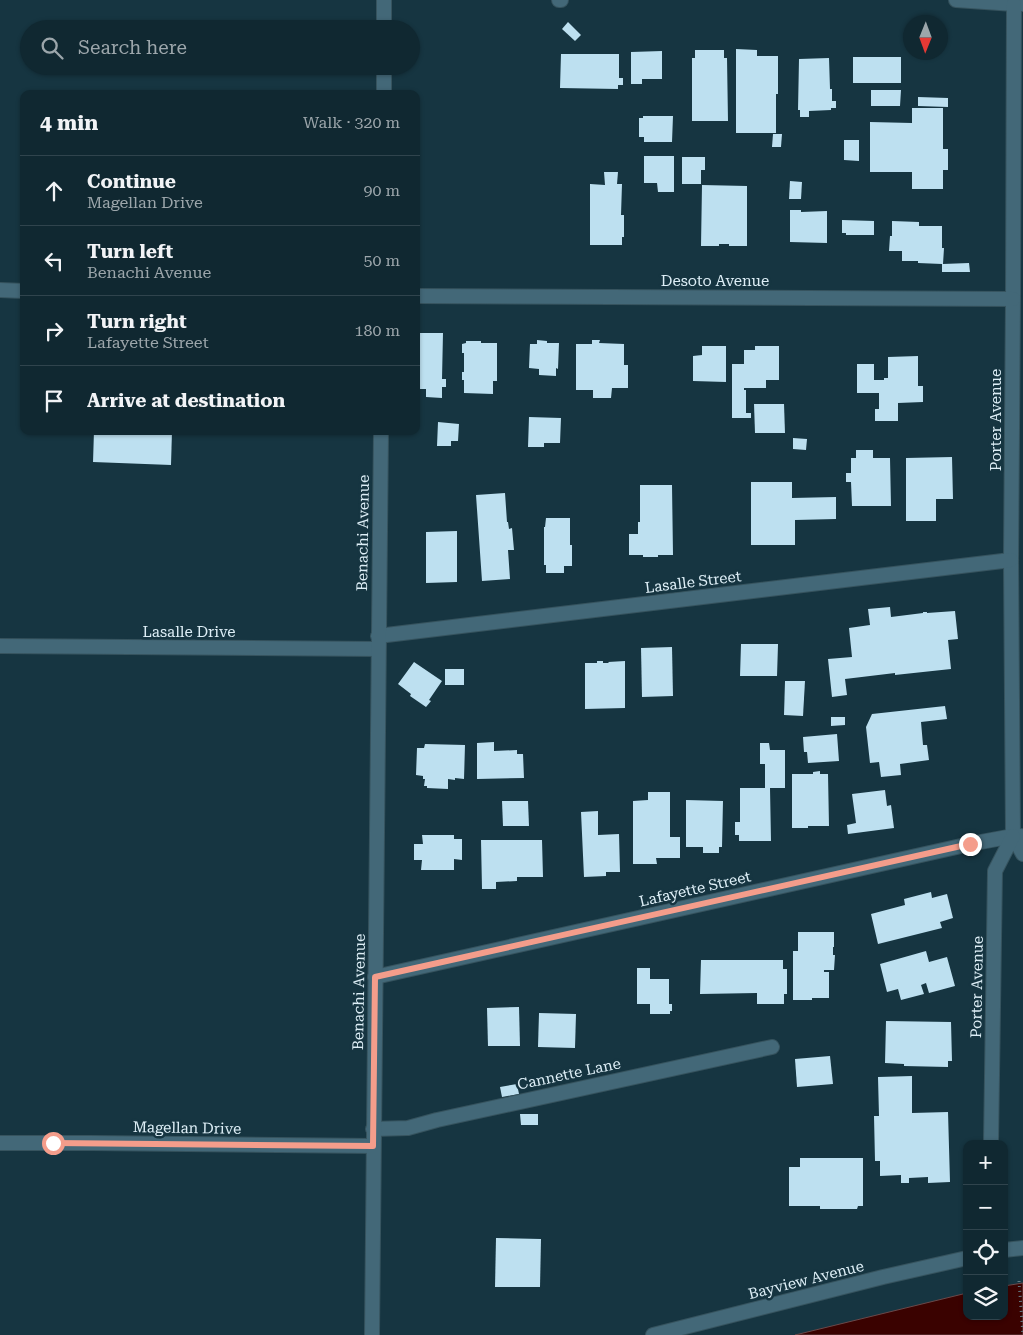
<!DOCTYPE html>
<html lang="en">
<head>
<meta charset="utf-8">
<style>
  :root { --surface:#102831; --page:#193039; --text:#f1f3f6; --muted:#9ca6ab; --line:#30444d }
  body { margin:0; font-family:"Roboto Serif",serif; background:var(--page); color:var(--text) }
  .controls { position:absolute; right:15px; bottom:15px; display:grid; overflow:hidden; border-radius:10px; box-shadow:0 1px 4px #0004 }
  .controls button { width:45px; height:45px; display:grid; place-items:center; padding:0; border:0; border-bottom:1px solid var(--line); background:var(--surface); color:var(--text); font:25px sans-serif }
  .compass { position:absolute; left:903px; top:15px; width:45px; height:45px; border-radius:50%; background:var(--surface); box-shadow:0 1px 4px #0004; rotate:181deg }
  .stop { position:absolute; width:15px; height:15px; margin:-11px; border:4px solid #f49d8b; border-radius:50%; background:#fff }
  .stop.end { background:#f49d8b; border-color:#fff; box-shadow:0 1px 5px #0008 }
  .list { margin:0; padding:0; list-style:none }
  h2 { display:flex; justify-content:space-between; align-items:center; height:65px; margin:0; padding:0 20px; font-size:21px }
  h2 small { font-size:16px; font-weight:400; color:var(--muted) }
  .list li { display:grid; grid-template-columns:32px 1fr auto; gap:15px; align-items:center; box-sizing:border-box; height:70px; padding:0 20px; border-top:1px solid var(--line) }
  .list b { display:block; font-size:19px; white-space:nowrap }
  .list p { margin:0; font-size:16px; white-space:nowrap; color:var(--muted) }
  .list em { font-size:16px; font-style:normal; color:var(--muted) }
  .icon { flex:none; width:28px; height:28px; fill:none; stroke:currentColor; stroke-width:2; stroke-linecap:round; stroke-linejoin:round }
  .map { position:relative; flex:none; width:1023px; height:1335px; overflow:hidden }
  .search { position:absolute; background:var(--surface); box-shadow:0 1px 4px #0004; left:20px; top:20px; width:400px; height:55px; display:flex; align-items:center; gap:12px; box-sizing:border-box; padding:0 18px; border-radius:28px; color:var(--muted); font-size:19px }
  .panel { position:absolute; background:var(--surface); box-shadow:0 1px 4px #0004; left:20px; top:90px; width:400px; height:345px; border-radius:10px }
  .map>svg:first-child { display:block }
  .water { fill:#3a0200; stroke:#6b494a }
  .building { fill:#bde0f0 }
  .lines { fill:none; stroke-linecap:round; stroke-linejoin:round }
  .minor-casing { stroke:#36535e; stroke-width:16 }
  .tertiary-casing { stroke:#36535e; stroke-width:16 }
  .path { stroke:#647e88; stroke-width:3; stroke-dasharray:1 4; stroke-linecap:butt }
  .minor { stroke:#436878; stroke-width:14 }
  .tertiary { stroke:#436878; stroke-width:14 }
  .route { stroke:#f49d8b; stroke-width:6 }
  .labels { text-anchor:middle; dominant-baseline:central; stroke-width:5; stroke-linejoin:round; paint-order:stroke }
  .street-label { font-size:15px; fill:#ddeef6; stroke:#163541 }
</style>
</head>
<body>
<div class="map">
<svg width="1023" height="1335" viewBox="0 0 1023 1335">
  <rect width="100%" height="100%" fill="#163541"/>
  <!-- water -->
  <polygon class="water" points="1023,1283 1023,1335 795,1335 967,1293 967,1316 1004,1316 1004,1286"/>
  <!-- building -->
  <g class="building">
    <polygon points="568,22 581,35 575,41 562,29"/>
    <polygon points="736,49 757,50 757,56 778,56 778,94 776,94 776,133 736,133"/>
    <polygon points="695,50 724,50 724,58 727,58 728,121 692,121 692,58 695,58"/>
    <polygon points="662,51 662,79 642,79 642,84 631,84 631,52"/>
    <polygon points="561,54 619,54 619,78 623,78 623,85 618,85 618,89 560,88"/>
    <rect x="853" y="57" width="48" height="26"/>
    <polygon points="829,58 830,89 832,89 832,101 836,101 836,108 831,108 831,110 809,111 809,117 800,117 800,110 798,110 799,59"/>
    <polygon points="871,90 901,90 900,106 871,106"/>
    <polygon points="918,97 948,98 948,107 918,106"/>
    <polygon points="912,108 943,108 943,149 948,149 948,170 943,170 943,189 912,189 912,172 870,172 870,122 912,123"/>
    <polygon points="643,116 673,116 672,142 644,142 644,137 639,137 639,118 643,118"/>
    <polygon points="773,134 782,134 781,147 772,147"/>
    <polygon points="844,140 859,140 859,161 844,160"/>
    <polygon points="644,156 674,156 674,192 658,192 657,183 644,183"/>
    <polygon points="682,157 705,157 705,170 701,170 701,184 682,184"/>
    <polygon points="604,172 618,172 617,184 622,184 621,215 624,215 624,237 622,237 622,245 590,245 590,184 605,185"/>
    <polygon points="790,181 802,182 801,199 789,199"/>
    <polygon points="702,185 747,186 747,246 729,246 729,244 719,244 719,246 701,246"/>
    <polygon points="790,210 801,210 801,212 827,211 827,243 790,242"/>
    <polygon points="842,220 874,221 874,235 846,235 846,233 842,233"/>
    <polygon points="892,221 919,222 919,226 942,226 942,248 944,248 943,264 969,263 970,272 942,272 942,264 918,263 918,261 902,261 902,251 889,251 890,236 892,236"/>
    <polygon points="416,333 443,333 442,379 446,379 446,387 442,387 442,398 426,397 426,389 416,389"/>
    <polygon points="537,340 547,341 547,343 559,343 558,369 556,368 556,376 539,375 539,369 529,368 530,344 537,344"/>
    <polygon points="592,340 600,340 599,343 624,344 624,365 628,365 628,388 612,388 611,398 593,398 593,390 576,390 576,344 592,344"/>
    <polygon points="466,341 481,341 481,343 497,343 497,381 493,381 493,394 464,393 464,380 462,380 462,372 464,372 464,353 462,353 462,344 466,343"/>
    <polygon points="702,346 726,346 726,382 693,381 693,356 702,355"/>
    <polygon points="755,346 779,346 779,380 766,380 766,388 744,388 744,390 746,390 746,413 751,413 751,418 732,418 732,364 744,364 744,350 755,350"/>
    <polygon points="918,356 918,386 923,386 923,402 898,403 898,421 875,421 875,409 879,409 879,393 857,393 857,364 874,364 874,380 884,380 884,378 888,378 888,357"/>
    <polygon points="754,404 784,404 785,433 755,433"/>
    <polygon points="529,417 561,418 560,443 544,443 544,447 528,447"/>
    <polygon points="438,422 459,424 458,441 451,441 451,446 437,446"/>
    <polygon points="94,431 172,431 171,465 93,462"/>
    <polygon points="793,438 807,439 806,450 793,449"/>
    <polygon points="856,450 873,450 873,458 890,458 891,506 852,506 851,482 846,482 846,473 851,473 851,458 856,458"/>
    <polygon points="952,457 953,499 936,499 936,521 906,521 906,458"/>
    <polygon points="751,482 792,482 792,498 836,497 836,519 795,520 795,545 751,545"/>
    <polygon points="640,485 672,485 673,555 658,555 658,557 643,557 643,555 629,555 629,534 638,534 638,522 640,522"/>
    <polygon points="505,493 507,522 508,522 509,529 512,528 514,550 508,550 510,579 482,581 476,495"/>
    <polygon points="546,518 570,518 570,545 572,545 572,566 564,566 564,573 546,573 546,565 544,565 544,527 545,527"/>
    <polygon points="457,531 457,582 426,583 426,532"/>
    <polygon points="890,607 891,617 923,613 923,612 927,612 927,613 955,611 958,639 948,640 951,669 895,675 895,673 845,679 847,695 832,697 828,659 852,657 849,628 870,625 868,609"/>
    <polygon points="741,644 778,644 777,676 740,676"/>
    <polygon points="672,647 673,696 642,697 641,648"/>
    <polygon points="597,661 603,661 603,663 609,663 608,662 625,661 625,708 585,709 585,663 597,663"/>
    <polygon points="414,662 442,681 429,700 431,701 426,707 410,696 411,694 398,684"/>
    <rect x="445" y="669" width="19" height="16"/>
    <polygon points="785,681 805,681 803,716 784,715"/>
    <polygon points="945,706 947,719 921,722 923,745 927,745 929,760 900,764 901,775 881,777 879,762 870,763 866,727 872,714"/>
    <polygon points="831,717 845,717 845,725 831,726"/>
    <polygon points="837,734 839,761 808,763 807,752 804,752 803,737"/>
    <polygon points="494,742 494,751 517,750 517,754 523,754 524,778 477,779 477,743"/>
    <polygon points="760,743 769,743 770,750 785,750 785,788 770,788 771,841 739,841 739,835 735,835 735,822 740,822 740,788 765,788 765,764 760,764"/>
    <polygon points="425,744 465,745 464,779 455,778 455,780 448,779 448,789 427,788 427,786 424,786 425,779 423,779 423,776 416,775 417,748 424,748"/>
    <polygon points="820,771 820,774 828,774 829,826 808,826 808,828 792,828 792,774 813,774 813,772"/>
    <polygon points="885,790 887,806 891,805 894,828 848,834 847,825 856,823 852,794"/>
    <polygon points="648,792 670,792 670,837 680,837 680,858 656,858 657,864 633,864 633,801 648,800"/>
    <polygon points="686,800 723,801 722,847 719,847 719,853 703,853 703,847 686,847"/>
    <polygon points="502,801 528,801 529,826 503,826"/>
    <polygon points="598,811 598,835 619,834 620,872 606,872 606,876 584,877 581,812"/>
    <polygon points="422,835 454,835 454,839 462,839 462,860 454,859 454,870 421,870 422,860 414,860 414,844 423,844"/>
    <polygon points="481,840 542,840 543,877 517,877 517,881 496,882 496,889 482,889"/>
    <polygon points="931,892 932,898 947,894 953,918 940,922 942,928 878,944 871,914 905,905 904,899"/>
    <polygon points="798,932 834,932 834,947 833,947 833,955 835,955 834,970 824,970 824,972 829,972 829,998 812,998 812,1000 793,1000 793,951 798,951"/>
    <polygon points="926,951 929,962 947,957 955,986 929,993 926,983 921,985 924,994 901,1000 898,989 887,992 880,964"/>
    <polygon points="701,960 783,960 783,969 787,969 787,994 784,994 784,1004 757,1004 757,993 700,994"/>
    <polygon points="637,968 650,968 650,979 669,979 669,1004 672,1004 672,1011 670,1011 670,1014 650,1014 650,1004 637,1004"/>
    <polygon points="519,1007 520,1046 488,1046 487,1008"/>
    <polygon points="539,1013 576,1014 575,1048 538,1047"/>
    <polygon points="886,1021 951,1022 952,1061 948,1061 948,1067 904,1066 904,1064 885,1063"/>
    <polygon points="830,1056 833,1084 797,1087 795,1059"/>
    <polygon points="912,1076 912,1113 948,1112 950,1182 928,1183 928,1177 909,1178 909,1183 901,1183 901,1175 880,1176 880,1161 875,1161 874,1116 879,1116 878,1077"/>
    <polygon points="517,1084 519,1094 502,1097 500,1087"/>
    <polygon points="520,1114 538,1114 538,1125 521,1125"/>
    <polygon points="800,1158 863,1158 863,1206 858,1206 857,1209 820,1209 820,1206 789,1206 789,1167 800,1167"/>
    <polygon points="496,1238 541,1239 540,1287 495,1287"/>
  </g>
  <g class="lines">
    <defs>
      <g id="minor">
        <polyline points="559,0 561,0"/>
        <polyline points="956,0 1014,4 1022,4"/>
        <polyline points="1014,4 1013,299 1011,560 1013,836 1023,854"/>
        <polyline points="384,29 384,0"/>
        <polyline points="384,94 384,66"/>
        <polyline points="0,290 24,291"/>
        <polyline points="416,296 1013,299"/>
        <polyline points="378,636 1011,560"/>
        <polyline points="0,646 378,649"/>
        <polyline points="375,977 970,844 1013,836 1021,836"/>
        <polyline points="373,1129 408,1128 437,1120 772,1047"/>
        <polyline points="0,1143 92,1143 373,1146"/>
        <polyline points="991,1144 995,871 1013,836"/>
        <polyline points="372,1335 381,431"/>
      </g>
      <g id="tertiary">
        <polyline points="1004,1250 1023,1248"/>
        <polyline points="653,1335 883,1277 967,1258"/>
      </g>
    </defs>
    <!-- minor casing -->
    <use href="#minor" class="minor-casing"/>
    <!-- tertiary casing -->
    <use href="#tertiary" class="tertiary-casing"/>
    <!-- path -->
    <polyline class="path" points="1019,1281 1023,1335"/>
    <!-- minor -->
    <use href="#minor" class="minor"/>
    <!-- tertiary -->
    <use href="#tertiary" class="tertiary"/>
  </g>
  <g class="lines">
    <!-- route -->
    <polyline class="route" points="53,1143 373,1146 375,977 970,844"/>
  </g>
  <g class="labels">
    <!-- street labels -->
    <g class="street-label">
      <text x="715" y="281">Desoto Avenue</text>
      <text transform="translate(996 420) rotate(-90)">Porter Avenue</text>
      <text transform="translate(363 533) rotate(-89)">Benachi Avenue</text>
      <text transform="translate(693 582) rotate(-7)">Lasalle Street</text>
      <text x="189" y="632">Lasalle Drive</text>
      <text transform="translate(695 889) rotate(-13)">Lafayette Street</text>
      <text transform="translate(977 987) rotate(-89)">Porter Avenue</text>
      <text transform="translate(359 992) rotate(-89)">Benachi Avenue</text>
      <text transform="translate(569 1074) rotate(-12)">Cannette Lane</text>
      <text transform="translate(187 1128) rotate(1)">Magellan Drive</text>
      <text transform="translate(806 1280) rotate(-14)">Bayview Avenue</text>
    </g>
  </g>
</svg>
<div class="controls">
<button>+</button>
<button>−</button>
<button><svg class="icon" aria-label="locate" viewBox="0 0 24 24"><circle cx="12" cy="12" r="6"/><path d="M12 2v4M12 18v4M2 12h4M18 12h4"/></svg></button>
<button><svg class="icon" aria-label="layers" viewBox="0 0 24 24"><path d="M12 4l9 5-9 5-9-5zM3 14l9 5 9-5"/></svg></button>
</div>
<svg class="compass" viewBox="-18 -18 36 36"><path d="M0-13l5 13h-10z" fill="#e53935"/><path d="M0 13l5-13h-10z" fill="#9ca6ab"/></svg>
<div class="stop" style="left:53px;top:1143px"></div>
<div class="stop end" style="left:970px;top:844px"></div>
<div class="search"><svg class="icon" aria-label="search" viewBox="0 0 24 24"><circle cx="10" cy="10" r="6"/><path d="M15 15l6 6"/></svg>Search here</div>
<section class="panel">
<h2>4 min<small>Walk · 320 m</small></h2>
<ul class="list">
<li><svg class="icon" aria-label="ahead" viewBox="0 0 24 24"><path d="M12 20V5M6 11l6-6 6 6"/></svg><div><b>Continue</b><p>Magellan Drive</p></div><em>90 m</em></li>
<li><svg class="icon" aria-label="left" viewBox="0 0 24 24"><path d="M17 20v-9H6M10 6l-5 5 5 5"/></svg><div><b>Turn left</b><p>Benachi Avenue</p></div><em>50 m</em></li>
<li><svg class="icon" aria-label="right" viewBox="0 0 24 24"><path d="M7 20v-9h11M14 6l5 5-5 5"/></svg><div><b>Turn right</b><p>Lafayette Street</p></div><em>180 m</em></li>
<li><svg class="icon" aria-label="arrive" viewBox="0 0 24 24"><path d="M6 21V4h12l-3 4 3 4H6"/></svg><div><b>Arrive at destination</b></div></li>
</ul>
</section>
</div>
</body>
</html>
